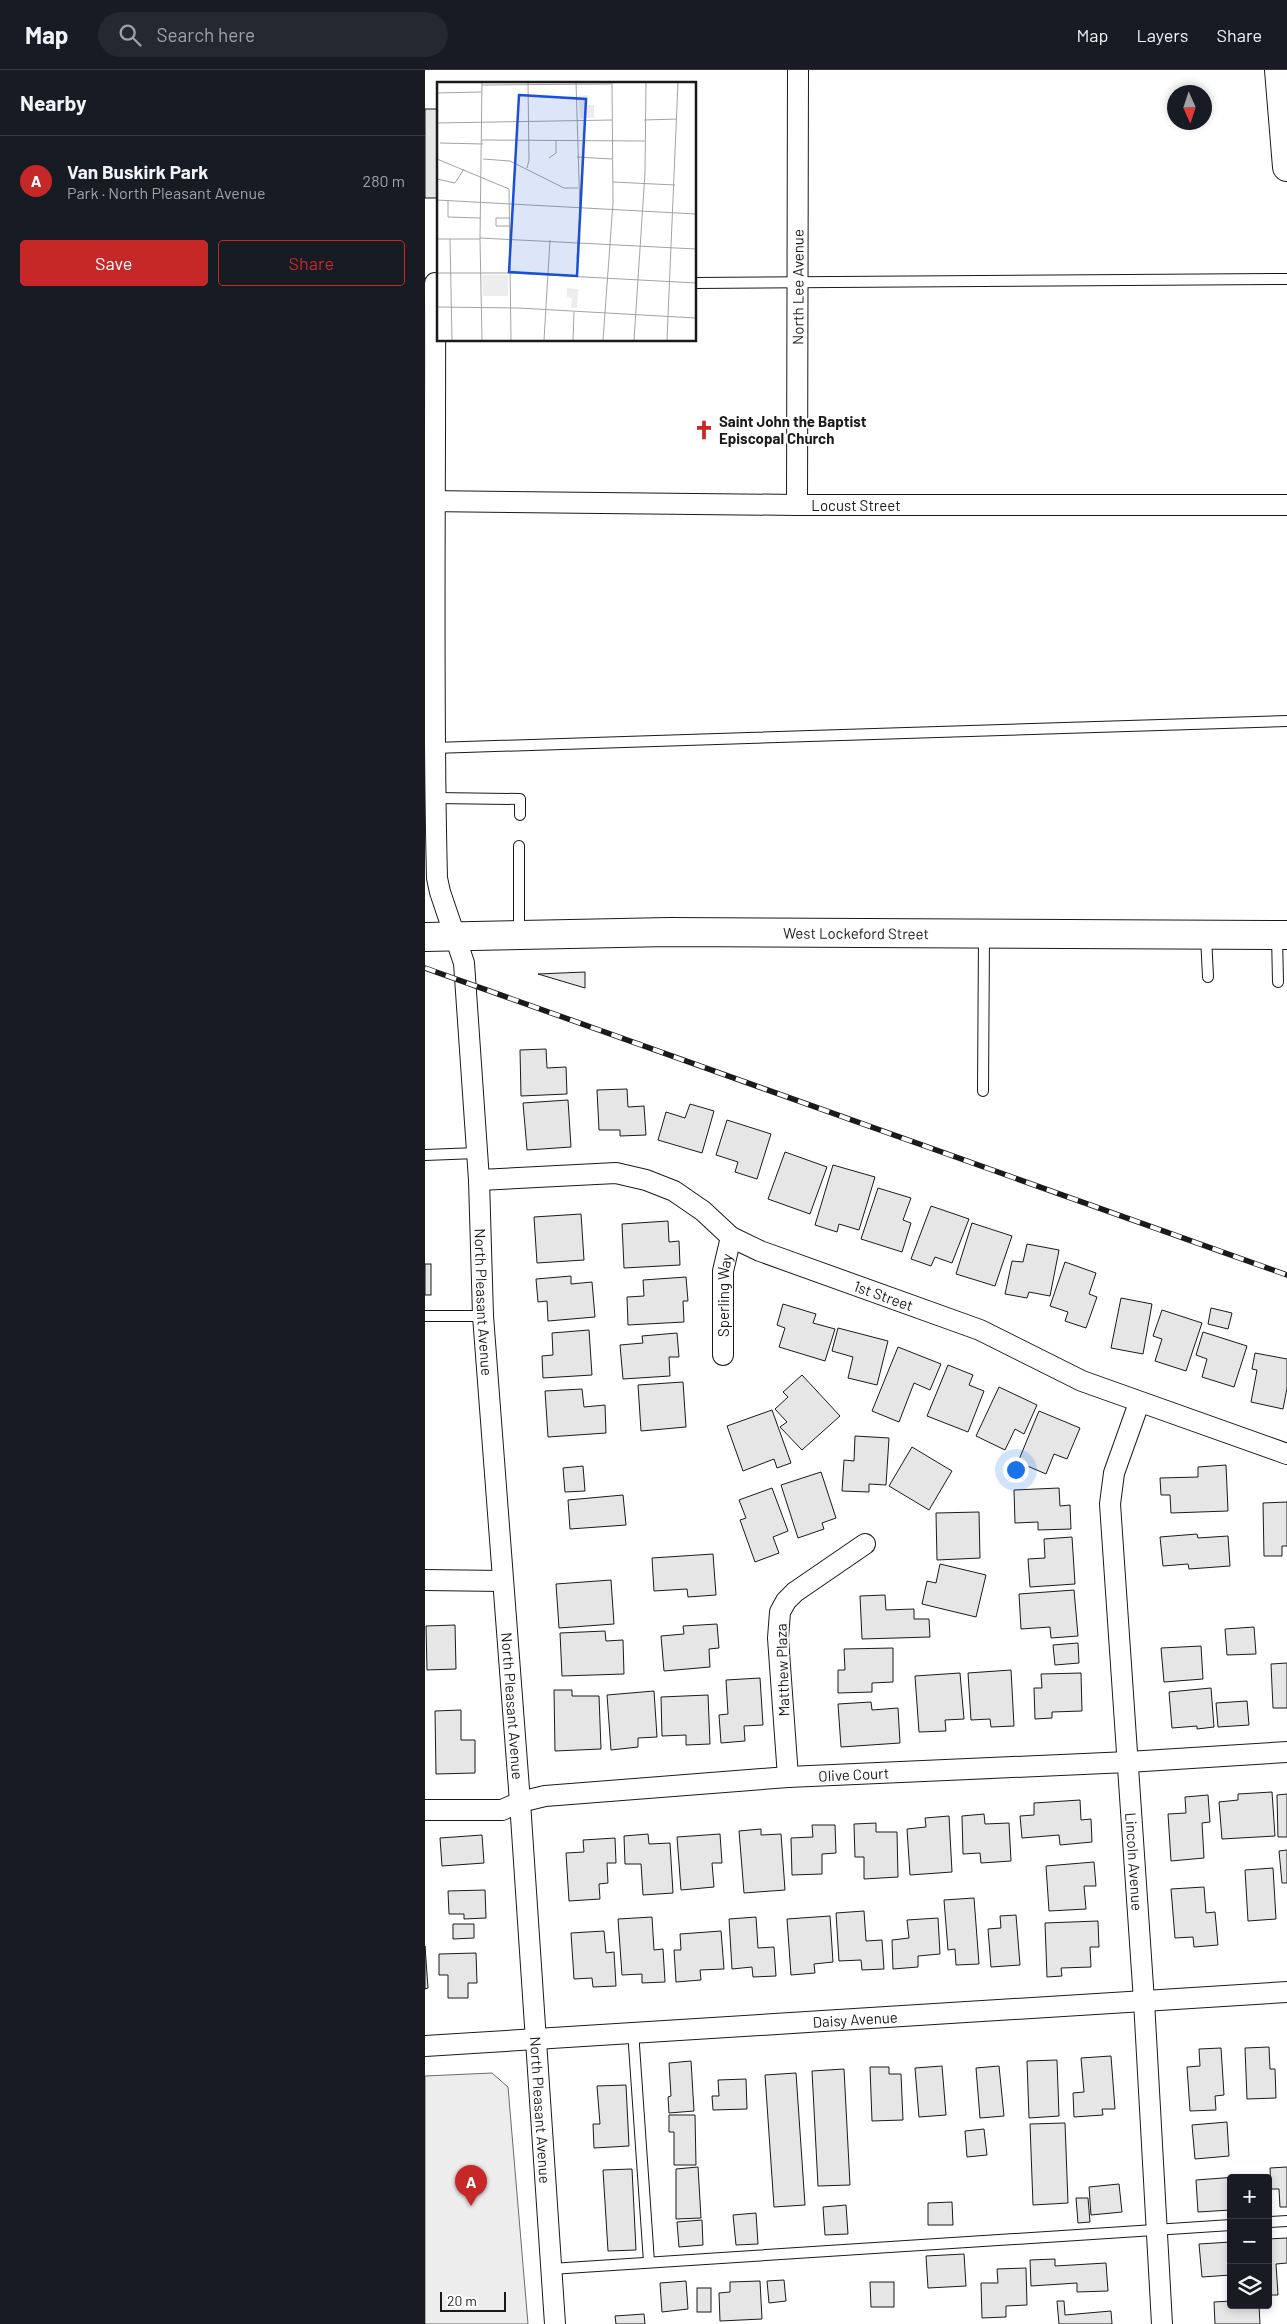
<!DOCTYPE html>
<html lang="en">
<head>
<meta charset="utf-8">
<style>
  :root { --surface:#171b24; --page:#242831; --text:#f1f3f6; --muted:#9ea1a6; --line:#363941; --accent:#c62828 }
  body { margin:0; font-family:Barlow,sans-serif; background:var(--page); color:var(--text) }
  .controls { position:absolute; right:15px; bottom:15px; display:grid; overflow:hidden; border-radius:5px; box-shadow:0 2px 8px #0003 }
  .controls button { width:45px; height:45px; display:grid; place-items:center; padding:0; border:0; border-bottom:1px solid var(--line); background:var(--surface); color:var(--text); font:25px sans-serif }
  .compass { position:absolute; left:742px; top:15px; width:45px; height:45px; border-radius:50%; background:var(--surface); box-shadow:0 2px 8px #0003; rotate:177deg }
  .scale { position:absolute; left:15px; bottom:12px; width:66px; box-sizing:border-box; padding-left:5px; border:2px solid #1a1a1a; border-top:0; font-size:14px; line-height:18px; white-space:nowrap; color:#1a1a1a; -webkit-text-stroke:4px #fff; paint-order:stroke }
  .you { position:absolute; left:590px; top:1399px; width:18px; height:18px; margin:-12px; border:4px solid #fff; border-radius:50%; background:#1a73e8; box-shadow:0 0 0 8px #1a73e833 }
  .badge { display:grid; place-items:center; width:32px; height:32px; border-radius:50%; background:var(--accent); color:#fff; font-size:16px; font-weight:700 }
  .pin { position:absolute; translate:-50% -41px; filter:drop-shadow(0 1px 2px #0008) }
  .pin::after { content:''; position:absolute; top:26px; width:18px; height:15px; background:inherit; clip-path:polygon(0 0,100% 0,50% 100%) }
  .list { margin:0; padding:0; list-style:none }
  h2 { display:flex; justify-content:space-between; align-items:center; height:65px; margin:0; padding:0 20px; font-size:21px }
  h2 small { font-size:16px; font-weight:400; color:var(--muted) }
  .list li { display:grid; grid-template-columns:32px 1fr auto; gap:15px; align-items:center; box-sizing:border-box; height:90px; padding:0 20px; border-top:1px solid var(--line) }
  .list b { display:block; font-size:19px; white-space:nowrap }
  .list p { margin:0; font-size:16px; white-space:nowrap; color:var(--muted) }
  .list em { font-size:16px; font-style:normal; color:var(--muted) }
  .actions { display:flex; gap:10px; padding:15px 20px }
  .actions a { flex:1; padding:11px 0; border:1px solid var(--accent); border-radius:5px; text-align:center; font-size:18px; color:var(--accent) }
  .actions .main { background:var(--accent); color:#fff }
  .icon { flex:none; width:28px; height:28px; fill:none; stroke:currentColor; stroke-width:2; stroke-linecap:round; stroke-linejoin:round }
  .map { position:relative; flex:none; width:862px; height:2254px; overflow:hidden }
  header { display:flex; align-items:center; gap:30px; box-sizing:border-box; height:70px; padding:0 25px; background:var(--surface); border-bottom:1px solid var(--line) }
  header strong { font-size:24px }
  nav { display:flex; gap:28px; margin-inline-start:auto; font-size:18px }
  .search { width:350px; height:45px; background:var(--page); display:flex; align-items:center; gap:12px; box-sizing:border-box; padding:0 18px; border-radius:28px; color:var(--muted); font-size:19px }
  main { display:flex }
  aside { flex:1; background:var(--surface) }
  .map>svg:first-child { display:block }
  .built { fill:#ededed; stroke:#6a6a6a }
  .building { fill:#e6e6e6; stroke:#1a1a1a }
  .lines { fill:none; stroke-linecap:round; stroke-linejoin:round }
  .lane-casing { stroke:#1a1a1a; stroke-width:12 }
  .street-casing { stroke:#1a1a1a; stroke-width:22 }
  .secondary-casing { stroke:#1a1a1a; stroke-width:30 }
  .lane { stroke:#fff; stroke-width:10 }
  .street { stroke:#fff; stroke-width:20 }
  .secondary { stroke:#fff; stroke-width:28 }
  .rail-casing { stroke:#1a1a1a; stroke-width:5.5 }
  .rail { stroke:#fff; stroke-width:4; stroke-dasharray:11; stroke-linecap:butt }
  .labels { text-anchor:middle; dominant-baseline:central; stroke-width:4; stroke-linejoin:round; paint-order:stroke }
  .street-label { font-size:15px; fill:#1a1a1a; stroke:#fff }
  .poi-label { font-size:15px; font-weight:bold; fill:#1a1a1a; stroke:#fff; text-anchor:start }
  .inset-road { fill:none; stroke:#a3a3a3; stroke-width:1 }
  .view { fill:#1d4ed8; fill-opacity:0.15; stroke:#1d4ed8; stroke-width:2.5 }
  .inset-edge { fill:none; stroke:#1a1a1a; stroke-width:2.5 }
</style>
</head>
<body>
<header>
<strong>Map</strong>
<div class="search"><svg class="icon" aria-label="search" viewBox="0 0 24 24"><circle cx="10" cy="10" r="6"/><path d="M15 15l6 6"/></svg>Search here</div>
<nav><a>Map</a><a>Layers</a><a>Share</a></nav>
</header>
<main>
<aside>
<h2>Nearby<small></small></h2>
<ul class="list">
<li><span class="badge">A</span><div><b>Van Buskirk Park</b><p>Park · North Pleasant Avenue</p></div><em>280 m</em></li>
</ul>
<div class="actions"><a class="main">Save</a><a>Share</a></div>
</aside>
<div class="map">
<svg width="862" height="2254" viewBox="0 0 862 2254">
  <rect width="100%" height="100%" fill="#fff"/>
  <!-- built -->
  <polygon class="built" points="67,2003 83,2017 103,2254 0,2254 0,2006"/>
  <!-- building -->
  <g class="building">
    <rect x="0" y="39" width="14" height="89"/>
    <polygon points="160,902 160,918 113,904"/>
    <polygon points="121,979 122,998 141,997 142,1024 96,1026 95,980"/>
    <polygon points="202,1019 203,1037 219,1036 221,1065 195,1066 195,1060 174,1060 172,1020"/>
    <polygon points="143,1030 146,1077 102,1080 98,1033"/>
    <polygon points="265,1034 289,1041 277,1083 233,1070 241,1042 260,1048"/>
    <polygon points="302,1050 346,1064 332,1109 310,1102 313,1092 291,1085"/>
    <polygon points="360,1082 402,1097 385,1144 343,1129"/>
    <polygon points="408,1095 450,1107 434,1160 414,1154 412,1162 390,1155"/>
    <polygon points="453,1118 486,1128 478,1150 486,1153 477,1182 436,1169"/>
    <polygon points="506,1136 544,1149 527,1193 510,1187 506,1196 486,1189"/>
    <polygon points="156,1144 159,1190 112,1193 109,1147"/>
    <polygon points="243,1151 244,1172 254,1171 255,1195 199,1198 197,1154"/>
    <polygon points="547,1153 587,1166 570,1216 531,1204"/>
    <polygon points="602,1174 634,1180 625,1226 604,1222 602,1228 580,1224 587,1191 598,1192"/>
    <polygon points="640,1192 671,1203 664,1224 672,1227 661,1258 640,1251 643,1242 625,1236"/>
    <rect x="0" y="1194" width="6" height="31"/>
    <polygon points="146,1206 146,1214 167,1212 170,1247 123,1251 122,1231 113,1232 111,1209"/>
    <polygon points="261,1207 263,1231 258,1231 259,1252 203,1255 202,1227 219,1226 218,1210"/>
    <polygon points="696,1228 727,1234 718,1284 686,1278"/>
    <polygon points="358,1234 391,1244 388,1253 410,1259 400,1291 354,1277 360,1258 352,1255"/>
    <polygon points="786,1238 807,1243 803,1259 783,1254"/>
    <polygon points="737,1240 777,1253 761,1301 730,1291 737,1269 728,1266"/>
    <polygon points="413,1258 463,1271 452,1315 423,1308 428,1287 407,1281"/>
    <polygon points="164,1260 167,1305 118,1308 117,1286 128,1285 127,1263"/>
    <polygon points="778,1262 822,1276 809,1317 777,1307 782,1289 771,1285"/>
    <polygon points="252,1263 254,1287 244,1287 245,1306 198,1309 195,1275 218,1273 217,1266"/>
    <polygon points="473,1277 516,1294 505,1320 489,1313 474,1352 447,1341"/>
    <polygon points="830,1283 862,1289 862,1318 858,1339 826,1332 832,1300 827,1299"/>
    <polygon points="523,1295 548,1305 544,1315 559,1321 543,1362 502,1346"/>
    <polygon points="377,1305 415,1346 377,1380 355,1357 362,1352 350,1339 363,1327 358,1322"/>
    <polygon points="258,1312 261,1357 216,1361 213,1315"/>
    <polygon points="574,1317 612,1335 599,1364 590,1359 580,1380 551,1366"/>
    <polygon points="157,1319 159,1337 180,1335 181,1363 123,1367 120,1321"/>
    <polygon points="347,1340 366,1393 352,1398 349,1389 318,1401 302,1356"/>
    <polygon points="614,1341 655,1358 642,1389 629,1384 621,1404 593,1392"/>
    <polygon points="430,1366 464,1368 461,1415 444,1414 444,1422 417,1421 419,1390 429,1391"/>
    <polygon points="487,1377 527,1401 504,1440 464,1416"/>
    <polygon points="801,1395 803,1441 746,1443 745,1425 736,1425 735,1408 773,1407 773,1397"/>
    <polygon points="158,1396 160,1421 140,1422 138,1398"/>
    <polygon points="396,1402 411,1448 397,1453 399,1459 373,1468 356,1415"/>
    <polygon points="347,1418 363,1461 348,1467 354,1483 330,1492 315,1450 321,1448 314,1430"/>
    <polygon points="634,1418 635,1436 645,1435 646,1459 613,1460 613,1452 590,1453 589,1420"/>
    <polygon points="198,1425 201,1455 145,1459 143,1430"/>
    <polygon points="862,1432 862,1476 857,1476 857,1486 839,1486 838,1433"/>
    <polygon points="554,1442 555,1488 512,1490 511,1443"/>
    <polygon points="772,1464 773,1468 803,1466 805,1496 764,1499 763,1494 738,1496 735,1467"/>
    <polygon points="647,1467 650,1514 605,1517 603,1489 620,1488 619,1469"/>
    <polygon points="288,1484 291,1525 263,1527 262,1519 229,1521 227,1488"/>
    <polygon points="515,1494 561,1505 551,1547 497,1534 502,1511 511,1513"/>
    <polygon points="186,1510 189,1554 134,1558 131,1514"/>
    <polygon points="649,1520 653,1566 626,1568 625,1557 596,1559 594,1524"/>
    <polygon points="460,1525 461,1540 489,1539 489,1549 504,1549 505,1567 437,1569 435,1526"/>
    <polygon points="292,1554 294,1578 284,1579 285,1597 239,1601 236,1566 259,1564 258,1556"/>
    <polygon points="30,1555 31,1599 2,1600 1,1556"/>
    <polygon points="829,1557 831,1584 802,1585 800,1559"/>
    <polygon points="180,1561 181,1571 198,1570 199,1604 137,1606 135,1563"/>
    <polygon points="653,1573 654,1593 630,1595 628,1575"/>
    <polygon points="776,1576 778,1609 739,1612 736,1578"/>
    <polygon points="468,1578 468,1612 447,1613 447,1622 413,1623 413,1600 420,1600 419,1579"/>
    <polygon points="862,1593 862,1638 848,1638 846,1594"/>
    <polygon points="586,1600 589,1656 566,1657 565,1649 546,1650 543,1603"/>
    <polygon points="535,1603 539,1649 520,1650 521,1661 494,1662 490,1606"/>
    <polygon points="656,1603 657,1641 627,1642 627,1648 610,1649 609,1618 617,1618 616,1604"/>
    <polygon points="335,1608 338,1655 319,1656 320,1671 296,1673 294,1645 303,1644 301,1610"/>
    <polygon points="786,1618 789,1657 772,1659 772,1656 747,1658 744,1622"/>
    <polygon points="129,1620 147,1620 147,1626 174,1626 176,1679 130,1681"/>
    <polygon points="229,1621 232,1667 213,1668 213,1677 186,1680 182,1625"/>
    <polygon points="283,1625 285,1674 261,1675 261,1665 237,1666 236,1627"/>
    <polygon points="822,1631 824,1655 793,1657 791,1633"/>
    <polygon points="446,1632 447,1640 473,1638 475,1673 416,1677 413,1634"/>
    <polygon points="36,1640 36,1670 50,1670 50,1703 11,1704 10,1641"/>
    <polygon points="847,1722 850,1766 797,1769 794,1732 813,1730 813,1724"/>
    <polygon points="862,1724 862,1767 853,1767 852,1725"/>
    <polygon points="783,1725 785,1752 777,1753 779,1788 746,1791 743,1744 761,1743 760,1727"/>
    <polygon points="655,1730 656,1750 666,1749 667,1772 635,1775 634,1765 597,1768 595,1746 609,1745 609,1733"/>
    <polygon points="559,1744 560,1754 584,1753 586,1791 556,1793 555,1783 538,1784 537,1746"/>
    <polygon points="524,1746 527,1802 485,1805 482,1759 501,1757 500,1748"/>
    <polygon points="451,1753 451,1762 472,1762 473,1807 439,1809 439,1787 430,1787 429,1754"/>
    <polygon points="387,1755 410,1755 411,1783 397,1784 397,1804 367,1805 366,1768 388,1767"/>
    <polygon points="336,1759 336,1765 356,1764 360,1820 319,1823 314,1761"/>
    <polygon points="223,1764 224,1774 245,1773 248,1823 218,1825 216,1794 200,1794 199,1766"/>
    <polygon points="295,1764 297,1793 287,1793 289,1817 256,1820 252,1767"/>
    <polygon points="57,1765 59,1793 17,1796 15,1768"/>
    <polygon points="190,1768 191,1793 182,1793 183,1813 174,1814 175,1829 144,1831 141,1783 159,1782 158,1770"/>
    <polygon points="862,1780 862,1813 857,1813 854,1781"/>
    <polygon points="669,1792 671,1816 659,1816 661,1839 624,1841 621,1796"/>
    <polygon points="848,1798 851,1849 823,1851 820,1800"/>
    <polygon points="779,1817 781,1843 790,1842 793,1875 769,1877 768,1867 750,1868 746,1819"/>
    <polygon points="60,1820 61,1848 39,1849 39,1844 24,1844 23,1821"/>
    <polygon points="549,1828 554,1894 531,1895 530,1879 523,1880 519,1830"/>
    <polygon points="439,1841 441,1871 457,1870 459,1899 437,1900 436,1890 414,1891 411,1843"/>
    <polygon points="591,1845 595,1895 566,1897 563,1859 576,1858 575,1846"/>
    <polygon points="405,1846 408,1892 389,1894 390,1903 366,1905 362,1849"/>
    <polygon points="227,1847 229,1880 238,1879 240,1912 217,1913 217,1904 197,1905 193,1849"/>
    <polygon points="331,1847 333,1878 349,1877 351,1906 328,1907 327,1897 307,1899 304,1849"/>
    <polygon points="513,1848 515,1884 493,1886 493,1897 468,1899 467,1870 484,1868 482,1850"/>
    <polygon points="673,1851 674,1877 665,1877 666,1897 636,1898 637,1906 622,1907 620,1853"/>
    <polygon points="28,1854 49,1854 49,1868 28,1869"/>
    <polygon points="179,1861 181,1883 189,1882 191,1916 168,1917 167,1908 149,1909 146,1863"/>
    <polygon points="296,1861 299,1899 275,1900 276,1910 251,1912 249,1880 256,1880 255,1864"/>
    <polygon points="0,1876 3,1918 0,1919"/>
    <polygon points="51,1883 52,1913 43,1913 43,1928 23,1928 23,1905 14,1905 14,1884"/>
    <polygon points="844,1977 845,1999 850,1999 851,2028 822,2029 820,1978"/>
    <polygon points="796,1978 799,2025 790,2026 791,2040 765,2041 762,1997 775,1996 774,1979"/>
    <polygon points="686,1986 690,2039 677,2039 678,2045 649,2047 648,2023 659,2022 656,1988"/>
    <polygon points="632,1990 634,2046 604,2048 602,1991"/>
    <polygon points="266,1991 269,2041 244,2043 243,2027 246,2026 244,1993"/>
    <polygon points="517,1996 521,2045 494,2047 490,1998"/>
    <polygon points="574,1996 579,2046 555,2048 551,1998"/>
    <polygon points="445,1997 464,1997 464,2004 476,2004 478,2050 447,2051"/>
    <polygon points="419,1999 425,2115 393,2116 387,2001"/>
    <polygon points="371,2003 380,2135 349,2137 340,2005"/>
    <polygon points="321,2009 322,2039 288,2040 287,2026 294,2026 293,2010"/>
    <polygon points="201,2015 204,2076 169,2078 168,2054 175,2054 172,2016"/>
    <polygon points="244,2045 270,2045 271,2095 249,2095 249,2062 244,2062"/>
    <polygon points="802,2052 804,2086 770,2089 767,2055"/>
    <polygon points="640,2053 643,2133 608,2135 605,2054"/>
    <polygon points="559,2059 562,2085 542,2087 540,2061"/>
    <polygon points="273,2097 276,2148 251,2149 251,2099"/>
    <polygon points="862,2097 862,2137 855,2137 854,2119 846,2119 845,2098"/>
    <polygon points="207,2099 211,2180 183,2181 178,2100"/>
    <polygon points="811,2107 806,2108 806,2140 773,2142 771,2110"/>
    <polygon points="694,2114 697,2142 666,2145 664,2117"/>
    <polygon points="651,2128 663,2128 665,2152 653,2153"/>
    <polygon points="527,2132 528,2155 503,2155 503,2133"/>
    <polygon points="421,2135 423,2164 400,2165 398,2137"/>
    <polygon points="331,2143 333,2174 311,2175 308,2145"/>
    <polygon points="277,2150 278,2175 254,2177 252,2152"/>
    <polygon points="862,2168 862,2193 851,2194 853,2225 843,2225 843,2169"/>
    <polygon points="806,2172 806,2205 777,2207 774,2174"/>
    <polygon points="539,2184 541,2216 503,2218 501,2186"/>
    <polygon points="630,2189 630,2196 681,2193 683,2221 652,2222 652,2213 606,2216 605,2190"/>
    <polygon points="601,2198 602,2235 581,2236 581,2247 557,2248 556,2213 573,2213 572,2199"/>
    <polygon points="359,2210 361,2231 344,2233 342,2211"/>
    <polygon points="261,2211 263,2239 237,2242 235,2213"/>
    <polygon points="335,2211 337,2249 295,2251 294,2223 305,2222 305,2212"/>
    <polygon points="445,2212 469,2212 469,2237 446,2237"/>
    <rect x="272" y="2218" width="14" height="24"/>
    <polygon points="632,2231 639,2231 640,2245 686,2241 687,2254 634,2254"/>
    <polygon points="806,2231 806,2235 834,2235 835,2254 790,2254 789,2232"/>
    <polygon points="219,2244 220,2254 191,2254 190,2246"/>
  </g>
  <g class="lines">
    <defs>
      <g id="lane">
        <polyline points="270,213 862,209"/>
        <polyline points="9,678 862,651"/>
        <polyline points="10,728 95,729 95,745"/>
        <polyline points="94,864 94,776"/>
        <polyline points="781,866 783,907"/>
        <polyline points="852,866 853,912"/>
        <polyline points="558,1021 559,865"/>
        <polyline points="0,1085 52,1083"/>
        <polyline points="0,1246 58,1246"/>
        <polyline points="208,1961 224,2192"/>
        <polyline points="843,2152 862,2151"/>
        <polyline points="126,2199 806,2155"/>
      </g>
      <g id="street">
        <path id="s1" d="M10,213C11,412 7,610 12,808L15,822L39,893L54,1110L58,1246L95,1732L130,2254"/>
        <path id="s2" d="M0,431L372,435H862"/>
        <path id="s3" d="M372,435L373,0"/>
        <path id="s4" d="M54,1110L191,1103L221,1110L249,1121L278,1141L306,1167L335,1181L555,1260L657,1311L862,1384"/>
        <path id="s5" d="M298,1285V1201L306,1167"/>
        <path id="s6" d="M714,1333L689,1403L685,1434L719,1931L737,2254"/>
        <polyline points="0,1510 78,1511"/>
        <polyline points="363,1707 353,1568 355,1542 361,1531 370,1522 440,1474"/>
        <path id="s7" d="M0,1740H77L95,1732L120,1726L363,1707L703,1692L862,1682"/>
        <path id="s8" d="M0,1976L862,1922"/>
      </g>
      <g id="secondary">
        <polyline points="854,0 862,97"/>
        <path id="s9" d="M0,867L244,862L862,865"/>
      </g>
    </defs>
    <!-- lane casing -->
    <use href="#lane" class="lane-casing"/>
    <!-- street casing -->
    <use href="#street" class="street-casing"/>
    <!-- secondary casing -->
    <use href="#secondary" class="secondary-casing"/>
    <!-- lane -->
    <use href="#lane" class="lane"/>
    <!-- street -->
    <use href="#street" class="street"/>
    <!-- secondary -->
    <use href="#secondary" class="secondary"/>
    <defs>
      <polyline id="rail" points="0,898 862,1205"/>
    </defs>
    <!-- rail casing -->
    <use href="#rail" class="rail-casing"/>
    <!-- rail -->
    <use href="#rail" class="rail"/>
  </g>
  <!-- icons -->
  <defs>
    <symbol id="church-bare" viewBox="-9 -9 18 18"><path d="M-1.2-6h2.4v3.5h3.3v2.4h-3.3V6h-2.4V-.1h-3.3v-2.4h3.3Z" fill="#c62828" stroke="#fff" stroke-width="2.5" paint-order="stroke"/></symbol>
  </defs>
  <g fill-rule="evenodd">
    <use href="#church-bare" x="265" y="346" width="28" height="28"/>
  </g>
  <g class="labels">
    <!-- street labels -->
    <g class="street-label">
      <text stroke="none"><textPath href="#s3" startOffset="218">North Lee Avenue</textPath></text>
      <text stroke="none"><textPath href="#s2" startOffset="431">Locust Street</textPath></text>
      <text stroke="none"><textPath href="#s9" startOffset="431">West Lockeford Street</textPath></text>
      <text stroke="none"><textPath href="#s4" startOffset="435">1st Street</textPath></text>
      <text stroke="none"><textPath href="#s5" startOffset="60">Sperling Way</textPath></text>
      <text stroke="none"><textPath href="#s1" startOffset="1024">North Pleasant Avenue</textPath></text>
      <text transform="translate(357 1600) rotate(-92)">Matthew Plaza</text>
      <text stroke="none"><textPath href="#s1" startOffset="1429">North Pleasant Avenue</textPath></text>
      <text stroke="none"><textPath href="#s7" startOffset="432">Olive Court</textPath></text>
      <text stroke="none"><textPath href="#s6" startOffset="464">Lincoln Avenue</textPath></text>
      <text stroke="none"><textPath href="#s8" startOffset="431">Daisy Avenue</textPath></text>
      <text stroke="none"><textPath href="#s1" startOffset="1834">North Pleasant Avenue</textPath></text>
    </g>
    <!-- poi labels -->
    <g class="poi-label">
      <text x="294" y="351">Saint John the Baptist<tspan x="294" dy="17">Episcopal Church</tspan></text>
    </g>
  </g>
  <!-- overview -->
  <g transform="translate(12 12)">
    <rect width="259" height="259" fill="#fff"/>
    <path d="M151,13V23H157V36H143L141,14ZM45,193H71V214H46ZM130,206L141,207L140,226H134L135,216L130,215Z" fill="#ededed"/>
    <path class="inset-road" d="M45,0L43,157L45,258M139,0L143,130L140,177M45,3L174,2M0,11L45,10M207,38L240,37M0,41L175,38M45,58L208,59M3,61L46,62M140,75L175,77M112,76L119,71V59M0,77L72,107L74,258M46,77L73,79L127,106H141M90,86L92,78L91,0M0,97L18,101L27,87M176,100L238,103M0,118L259,132M11,119V135L43,136M72,136H59V144H72M43,156L259,167M0,157H43M13,157L15,258M0,191H73L259,201M0,225L81,226L259,236M107,258L113,158M136,258L137,230M166,258L176,121L175,0M197,258L208,91L209,0M230,258L241,0"/>
    <path class="view" d="M82,13L149,17L140,194L72,190Z"/>
    <rect width="259" height="259" class="inset-edge"/>
  </g>
</svg>
<div class="controls">
<button>+</button>
<button>−</button>
<button><svg class="icon" aria-label="layers" viewBox="0 0 24 24"><path d="M12 4l9 5-9 5-9-5zM3 14l9 5 9-5"/></svg></button>
</div>
<svg class="compass" viewBox="-18 -18 36 36"><path d="M0-13l5 13h-10z" fill="#e53935"/><path d="M0 13l5-13h-10z" fill="#9ea1a6"/></svg>
<div class="scale">20 m</div>
<div class="you"></div>
<div class="pin badge" style="left:46px;top:2136px">A</div>
</div>
</main>
</body>
</html>
